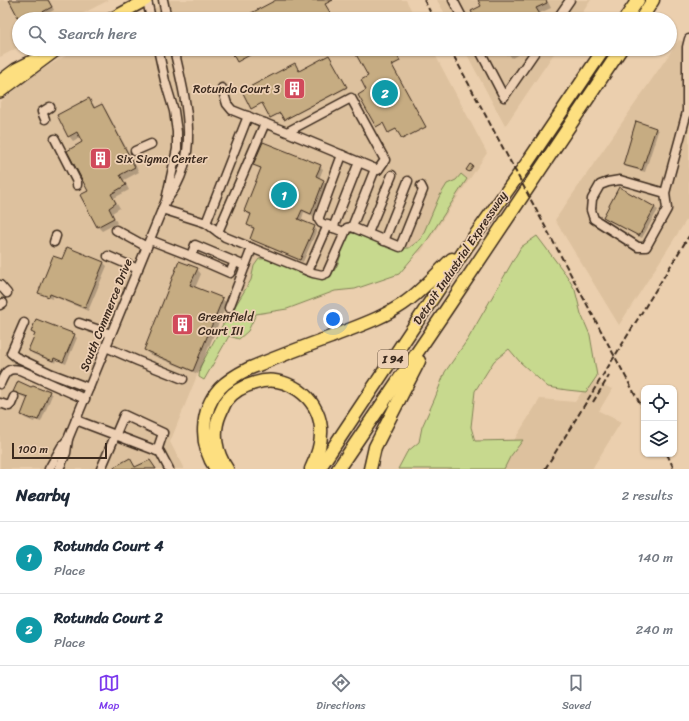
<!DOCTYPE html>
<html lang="en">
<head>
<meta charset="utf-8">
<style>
  :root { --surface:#fff; --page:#f6f6f7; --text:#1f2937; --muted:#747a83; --line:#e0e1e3; --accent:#7c3aed }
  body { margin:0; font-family:Sriracha,sans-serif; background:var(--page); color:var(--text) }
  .controls { position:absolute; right:12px; bottom:12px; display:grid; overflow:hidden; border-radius:8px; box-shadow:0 1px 3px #0004 }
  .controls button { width:36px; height:36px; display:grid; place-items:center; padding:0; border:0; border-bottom:1px solid var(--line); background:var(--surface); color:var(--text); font:20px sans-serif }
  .scale { position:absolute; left:12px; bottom:10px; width:95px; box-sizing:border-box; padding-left:4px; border:2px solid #3b2a1e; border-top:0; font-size:11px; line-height:14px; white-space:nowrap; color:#3b2a1e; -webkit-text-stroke:3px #edd0b4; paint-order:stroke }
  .you { position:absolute; left:333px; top:319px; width:14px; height:14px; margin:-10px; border:3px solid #fff; border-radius:50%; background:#1a73e8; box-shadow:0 0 0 6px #1a73e833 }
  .badge { display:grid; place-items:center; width:26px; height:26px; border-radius:50%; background:var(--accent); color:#fff; font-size:13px; font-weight:700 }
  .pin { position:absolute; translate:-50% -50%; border:2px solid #fff; box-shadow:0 1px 4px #0006 }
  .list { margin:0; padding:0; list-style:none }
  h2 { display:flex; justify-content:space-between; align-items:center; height:52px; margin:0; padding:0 16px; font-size:17px }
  h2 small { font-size:13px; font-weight:400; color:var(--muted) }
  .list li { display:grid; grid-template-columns:26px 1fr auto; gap:12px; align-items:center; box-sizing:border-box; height:72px; padding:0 16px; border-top:1px solid var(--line) }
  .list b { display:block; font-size:15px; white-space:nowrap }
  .list p { margin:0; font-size:13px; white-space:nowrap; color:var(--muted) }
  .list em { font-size:13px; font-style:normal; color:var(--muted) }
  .icon { flex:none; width:22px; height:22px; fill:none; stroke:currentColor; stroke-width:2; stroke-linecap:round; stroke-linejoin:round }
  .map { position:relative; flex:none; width:689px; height:469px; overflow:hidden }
  .search { position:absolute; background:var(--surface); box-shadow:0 1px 3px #0004; left:12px; right:12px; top:12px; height:44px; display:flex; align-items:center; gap:10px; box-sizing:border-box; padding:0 14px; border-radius:22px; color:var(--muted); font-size:15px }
  .sheet { height:196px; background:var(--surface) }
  nav { display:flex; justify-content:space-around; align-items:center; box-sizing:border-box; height:56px; border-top:1px solid var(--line); background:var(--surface); font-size:11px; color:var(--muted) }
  nav a { display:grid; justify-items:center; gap:2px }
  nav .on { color:var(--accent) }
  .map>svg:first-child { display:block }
  .built { fill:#ddc19e }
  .green { fill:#c7d98e; stroke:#818256 }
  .shadow { fill:#0003 }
  .building { fill:#c6ac82; stroke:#3b2a1e }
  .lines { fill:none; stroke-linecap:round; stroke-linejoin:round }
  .minor-casing { stroke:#3b2a1e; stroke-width:11 }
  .major-casing { stroke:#3b2a1e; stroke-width:14 }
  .highway-casing { stroke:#3b2a1e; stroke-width:15 }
  .minor { stroke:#edd0b4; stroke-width:8 }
  .major { stroke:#fddf80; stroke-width:11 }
  .highway { stroke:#fddf80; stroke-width:12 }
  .rail { stroke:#3b2a1e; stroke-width:2; stroke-dasharray:6 3; stroke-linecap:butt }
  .labels { text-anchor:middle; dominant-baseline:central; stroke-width:3.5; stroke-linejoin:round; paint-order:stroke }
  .shield { fill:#edd0b4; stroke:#705c4b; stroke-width:1 }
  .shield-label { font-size:11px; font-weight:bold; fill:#3b2a1e }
  .poi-label { font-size:12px; fill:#3b2a1e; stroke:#edd0b4; text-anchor:start }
  .street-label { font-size:12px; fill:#3b2a1e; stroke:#edd0b4 }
</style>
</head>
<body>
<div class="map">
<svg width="689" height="469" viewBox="0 0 689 469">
  <rect width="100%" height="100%" fill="#ebcfae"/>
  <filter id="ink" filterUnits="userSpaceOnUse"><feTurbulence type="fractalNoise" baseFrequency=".025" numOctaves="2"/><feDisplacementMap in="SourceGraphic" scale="8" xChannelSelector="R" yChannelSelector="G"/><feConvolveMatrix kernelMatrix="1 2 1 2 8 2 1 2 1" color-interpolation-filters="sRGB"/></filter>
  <g filter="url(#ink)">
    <!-- built -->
    <g class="built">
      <polygon points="0,0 109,0 72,19 19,19 19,47 0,57"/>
      <polygon points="170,0 406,0 416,19 135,19"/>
      <polygon points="437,0 591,0 578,19 448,19"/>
      <polygon points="679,40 689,44 689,216 619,325 555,220"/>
      <polygon points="79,49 432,49 487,153 421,252 220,319 170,442 184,469 0,469 0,102 34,75 58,60"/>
      <polygon points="464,49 557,49 505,126"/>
      <polygon points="591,379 612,389 599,411 621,422 592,469 496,469 540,399 575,402"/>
    </g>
    <!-- green -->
    <g class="green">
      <path d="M461,174L467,179L426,242L399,274L355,289L335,291L287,309L256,314L248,331L239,339L229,336L204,380L199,377L200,367L223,324L235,318L234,308L251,280L254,266L259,259C265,259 270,258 275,260C291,266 314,288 331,274C338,268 341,255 343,246C344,243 344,239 346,237C347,235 349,234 350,233L360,234L388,248H409L421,239L439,197L447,184L456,180Z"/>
      <polygon points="537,236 567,276 575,290 581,314 590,335 597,376 586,392 567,390 548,387 520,362 509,349 494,361 475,391 471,427 475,441 523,440 510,457 504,469 398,469 407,452 419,442 422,427 435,398 445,372 468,339 521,247"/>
    </g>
    <!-- shadow -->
    <g class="shadow">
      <polygon points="10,0 49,0 54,10 37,19 21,19"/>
      <polygon points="479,0 547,0 551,8 540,13 544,19 476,19 483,7"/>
      <polygon points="354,49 393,49 400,61 392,66 425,127 403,139 397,129 389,133 384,123 376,126 367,91 369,76"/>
      <polygon points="492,49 528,49 512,58 506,51 498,55"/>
      <polygon points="329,56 347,88 285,120 281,112 271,118 263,102"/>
      <polygon points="89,99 93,104 96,109 102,106 106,110 139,172 124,180 129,190 114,198 120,208 112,213 117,223 102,231 98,227 82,195 90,191 83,143 80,137 73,141 69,136"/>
      <polygon points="656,128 658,131 645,172 627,167 624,165"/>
      <polygon points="254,164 320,166 323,169 319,179 323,181 326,184 313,216 304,212 301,222 314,227 317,230 303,262 254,241 251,239 255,229 251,228 248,225 252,216 248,214 245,211 261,169 257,167"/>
      <polygon points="620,189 655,208 658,210 642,238 607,220 604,217"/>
      <polygon points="68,248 104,263 107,266 88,311 53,296 52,299 42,295 39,292 63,261"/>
      <polygon points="197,269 201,274 195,288 222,299 227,303 198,374 149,354 145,350"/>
      <polygon points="32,332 74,335 77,338 66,364 57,360 56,363 33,354 30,351 35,335"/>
      <polygon points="31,388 43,391 49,392 52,395 41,422 35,420 34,422 25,418 22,415 28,399 17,394 15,391"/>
      <polygon points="130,459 136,468 150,461 157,469 116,469"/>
    </g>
    <!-- building -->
    <g class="building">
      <polygon points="9,0 48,0 52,7 29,19 19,19"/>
      <polygon points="276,0 333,0 325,4 334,19 240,19"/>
      <polygon points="478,0 546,0 547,3 536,8 541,16 535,19 475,19 471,11 481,6"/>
      <polygon points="230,49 261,49 237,62"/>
      <polygon points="353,49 394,49 400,61 392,65 426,127 402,139 396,129 388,133 383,123 376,127 358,95 366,90 361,80 368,76"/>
      <polygon points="504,49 516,49 507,54"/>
      <polygon points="329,55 347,87 284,120 280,113 270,118 262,103 251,109 242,91 295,63 299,71"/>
      <polygon points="89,98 94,108 102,104 135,167 120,175 126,185 111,194 116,203 109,208 114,218 97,227 80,195 88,191 67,151 82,142 77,132 68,137 57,115"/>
      <polygon points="636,121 656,128 642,170 623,165"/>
      <polygon points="263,142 321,165 316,176 324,180 311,214 302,210 298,219 315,226 300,260 250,239 254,228 247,225 251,214 244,211 261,168 253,165"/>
      <polygon points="470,164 473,166 469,172 466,170"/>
      <polygon points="619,187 655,207 639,236 603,217"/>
      <polygon points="67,247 104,262 85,308 50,294 49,297 38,293 53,256 62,259"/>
      <polygon points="179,261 198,268 190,285 223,298 193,371 144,350"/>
      <polygon points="36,319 75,334 63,362 54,358 53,361 29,351 29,348 35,334 31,332"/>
      <polygon points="18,381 31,387 33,386 43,390 45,389 50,391 38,420 32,418 31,419 21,415 28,397 13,392"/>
      <polygon points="130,458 135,467 150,460 156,469 115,469 114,467"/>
    </g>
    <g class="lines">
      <defs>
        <g id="minor">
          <polyline points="147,0 151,19"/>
          <polyline points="163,0 167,19"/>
          <polyline points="453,0 463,19"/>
          <polyline points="557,19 570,0"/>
          <polyline points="479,49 504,97 537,49"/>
          <polyline points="222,88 227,104 232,110 287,132 351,98 385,160 378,170 287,132"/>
          <polyline points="45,119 42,112 50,107"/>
          <polyline points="55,139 77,182 77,185"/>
          <polyline points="135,151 151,144"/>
          <polyline points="342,155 319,217 319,220 321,223 344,232"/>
          <polyline points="665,193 620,180 608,182 600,185 592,199 591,210 594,219 638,247 646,247 667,209 665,193 687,112 687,47 689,39"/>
          <path d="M168,198C202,155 185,98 174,49"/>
          <polyline points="162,209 206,223 248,116"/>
          <polyline points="206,223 225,237 313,273 322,275 327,273 347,228 352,227 400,247 423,190 421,186"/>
          <polyline points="352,227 375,169"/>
          <polyline points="333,228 359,162"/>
          <polyline points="116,230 147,247"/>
          <polyline points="218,232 265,123"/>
          <polyline points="368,233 392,175"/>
          <polyline points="150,240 191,256 195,245 245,266 252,248"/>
          <polyline points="384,241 408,181"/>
          <polyline points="54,242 56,236"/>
          <polyline points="108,256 138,269"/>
          <polyline points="191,256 230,273 235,262"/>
          <polyline points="308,271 328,225"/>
          <polyline points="0,285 7,293"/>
          <polyline points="0,305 3,303"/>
          <polyline points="229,308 245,266"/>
          <polyline points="24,323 11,353 16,357 52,374 89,388"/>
          <polyline points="79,323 111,334"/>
          <polyline points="106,347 138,361 183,379"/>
          <path d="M0,384C5,373 7,367 20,370L85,399"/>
          <polyline points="0,403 9,406 11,404 14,397"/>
          <polyline points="76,420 160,452 169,469"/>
          <polyline points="49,469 62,446 68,439"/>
          <polyline points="59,469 66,453 68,439 166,200 177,149 177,132 174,111 165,81 158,49"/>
          <polyline points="101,469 124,415 163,433 157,451"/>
        </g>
        <g id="major">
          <polyline points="111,19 146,0"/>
          <polyline points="0,81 16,69 34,60"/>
          <polyline points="0,92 58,49"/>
        </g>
        <g id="highway">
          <polyline points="625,19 638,0"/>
          <polyline points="641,19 653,0"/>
          <path d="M216,469C199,445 200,410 220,388C228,380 238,374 248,369C275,358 303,347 331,337C355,327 381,319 403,304C422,291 436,274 452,259"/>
          <path d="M227,469C216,453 212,433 220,414C222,410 224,404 227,400C234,391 244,386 255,383C285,373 318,396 321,428C322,442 317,457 311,469"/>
          <polyline points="319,469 466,248 527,163 604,49"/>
          <polyline points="338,469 446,310 621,49"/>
          <polyline points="370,469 375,447 419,361"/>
        </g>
      </defs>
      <!-- minor casing -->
      <use href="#minor" class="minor-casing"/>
      <!-- major casing -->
      <use href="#major" class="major-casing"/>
      <!-- highway casing -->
      <use href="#highway" class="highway-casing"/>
      <!-- minor -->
      <use href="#minor" class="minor"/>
      <!-- major -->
      <use href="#major" class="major"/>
      <!-- highway -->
      <use href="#highway" class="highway"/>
      <!-- rail -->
      <g class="rail">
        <polyline points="424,0 434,19"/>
        <polyline points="450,49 644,411"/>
        <polyline points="593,402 609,376"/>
        <polyline points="667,454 674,469"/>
        <polyline points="545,469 689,236"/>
      </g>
    </g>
  </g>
  <!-- icons -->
  <defs>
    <symbol id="building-square" viewBox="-11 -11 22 22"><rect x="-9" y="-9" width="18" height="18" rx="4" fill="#d1495b" stroke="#edd0b4"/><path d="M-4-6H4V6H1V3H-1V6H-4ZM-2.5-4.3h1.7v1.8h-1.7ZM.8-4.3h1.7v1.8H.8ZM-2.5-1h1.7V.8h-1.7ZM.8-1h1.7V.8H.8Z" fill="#fff"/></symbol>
  </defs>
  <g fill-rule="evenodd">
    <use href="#building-square" x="282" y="76" width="25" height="25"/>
    <use href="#building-square" x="88" y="146" width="25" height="25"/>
    <use href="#building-square" x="170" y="312" width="25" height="25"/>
  </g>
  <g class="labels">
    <!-- shield labels -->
    <rect class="shield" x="378" y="350" width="30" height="18" rx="3"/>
    <g class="shield-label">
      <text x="393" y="359">I 94</text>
    </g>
    <!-- poi labels -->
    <g class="poi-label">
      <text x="280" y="89" text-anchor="end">Rotunda Court 3</text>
      <text x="116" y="159">Six Sigma Center</text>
      <text x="198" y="317">Greenfield<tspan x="198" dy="14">Court III</tspan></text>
    </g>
    <!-- street labels -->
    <g class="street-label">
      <text transform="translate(460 258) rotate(-56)">Detroit Industrial Expressway</text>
      <text transform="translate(106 315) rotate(-68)">South Commerce Drive</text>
    </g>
  </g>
</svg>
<div class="controls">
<button><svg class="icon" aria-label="locate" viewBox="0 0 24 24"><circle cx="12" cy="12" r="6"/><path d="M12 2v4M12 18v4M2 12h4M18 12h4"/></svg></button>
<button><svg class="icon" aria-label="layers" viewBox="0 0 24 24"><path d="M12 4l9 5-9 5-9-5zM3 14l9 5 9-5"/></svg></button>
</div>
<div class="scale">100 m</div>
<div class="you"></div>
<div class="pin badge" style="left:284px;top:195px;background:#0f9aa8">1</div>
<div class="pin badge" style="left:385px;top:93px;background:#0f9aa8">2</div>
<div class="search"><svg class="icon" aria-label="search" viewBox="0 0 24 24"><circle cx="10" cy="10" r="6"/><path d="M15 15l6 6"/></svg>Search here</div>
</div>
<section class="sheet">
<h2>Nearby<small>2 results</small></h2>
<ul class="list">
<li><span class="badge" style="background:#0f9aa8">1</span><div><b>Rotunda Court 4</b><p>Place</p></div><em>140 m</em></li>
<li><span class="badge" style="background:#0f9aa8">2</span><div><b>Rotunda Court 2</b><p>Place</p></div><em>240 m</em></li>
</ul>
</section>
<nav>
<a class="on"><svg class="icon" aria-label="map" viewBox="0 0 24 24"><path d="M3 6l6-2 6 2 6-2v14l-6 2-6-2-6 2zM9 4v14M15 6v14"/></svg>Map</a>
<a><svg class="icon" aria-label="directions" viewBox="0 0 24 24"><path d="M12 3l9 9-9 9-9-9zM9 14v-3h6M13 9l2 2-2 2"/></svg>Directions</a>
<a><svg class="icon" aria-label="saved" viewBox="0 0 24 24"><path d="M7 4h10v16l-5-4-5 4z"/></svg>Saved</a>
</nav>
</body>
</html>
